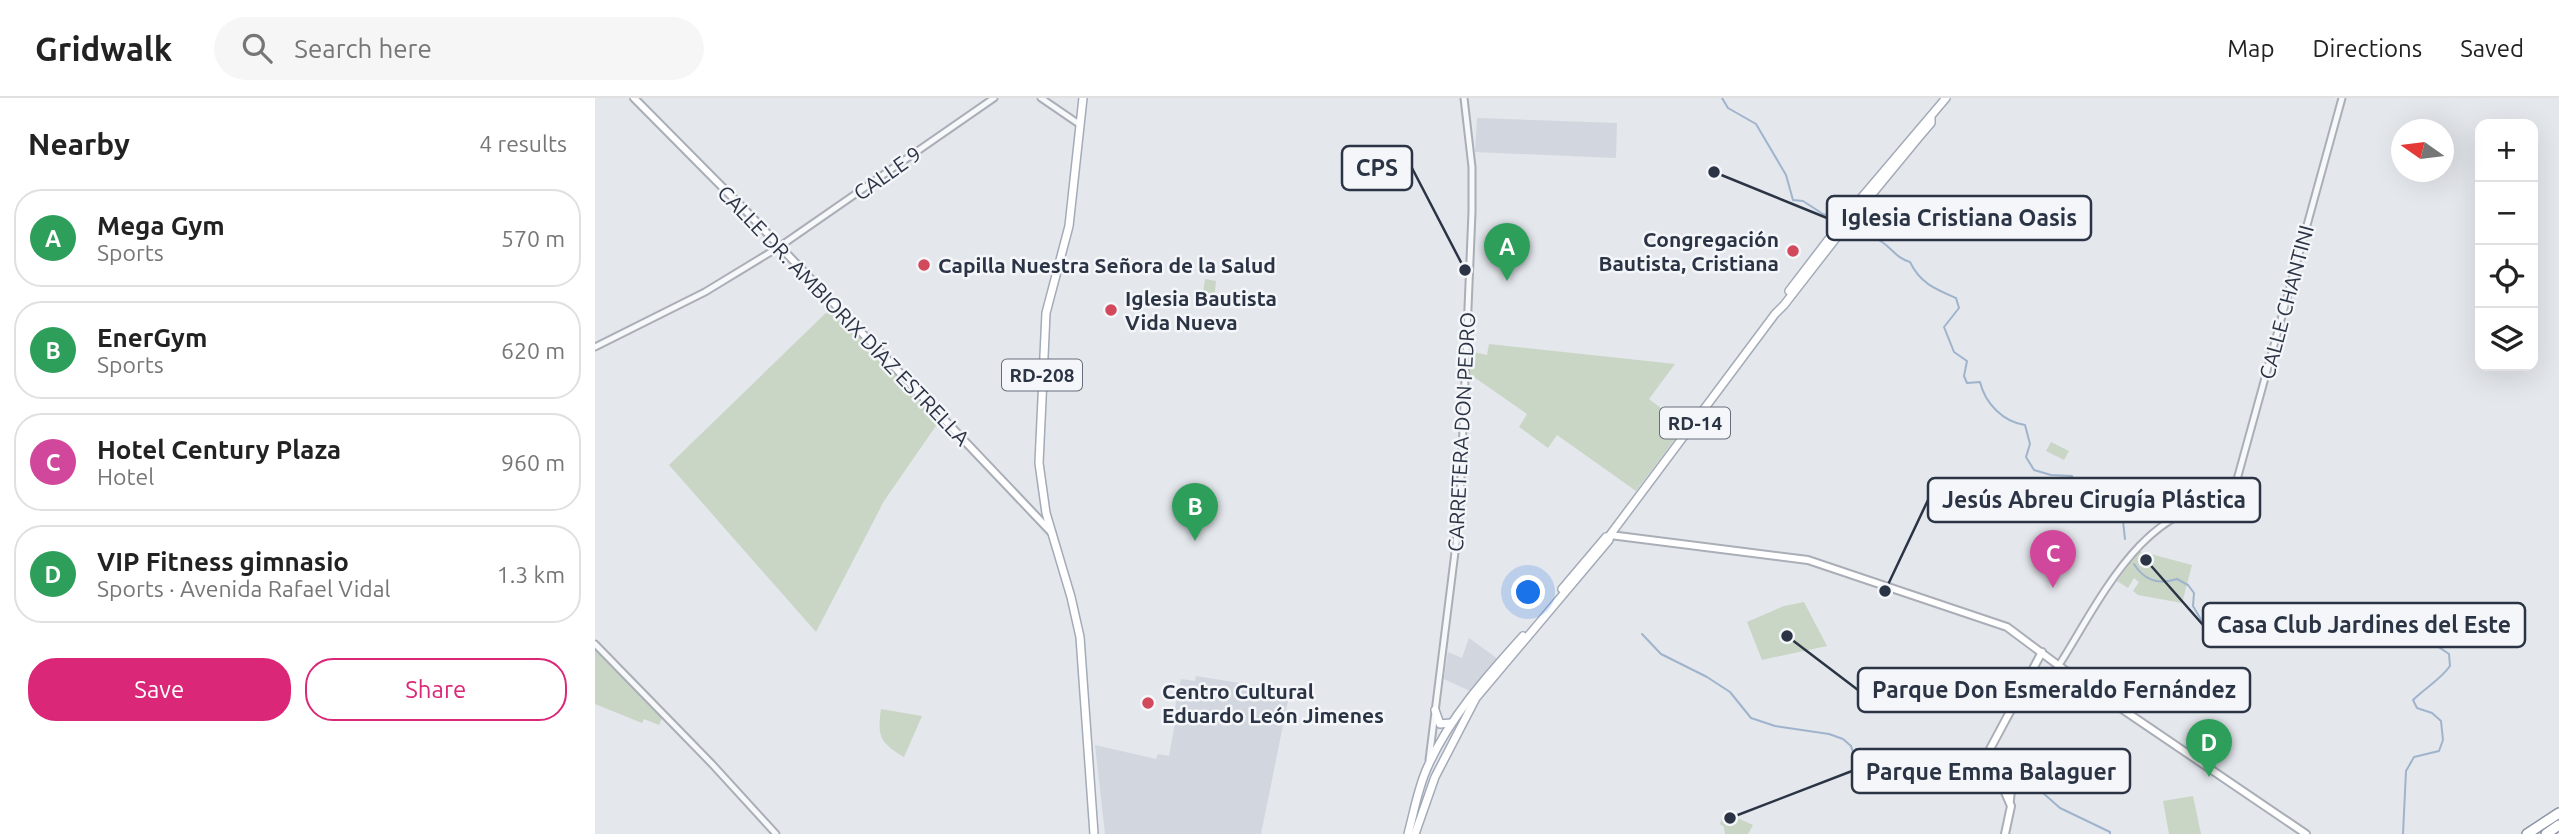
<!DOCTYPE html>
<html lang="en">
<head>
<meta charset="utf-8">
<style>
  :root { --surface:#fff; --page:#f6f6f6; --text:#222; --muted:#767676; --line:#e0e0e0; --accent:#db2777 }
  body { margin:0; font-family:Ubuntu,sans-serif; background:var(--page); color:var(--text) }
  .controls { position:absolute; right:21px; top:21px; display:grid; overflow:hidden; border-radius:14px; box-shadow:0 7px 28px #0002 }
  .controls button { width:63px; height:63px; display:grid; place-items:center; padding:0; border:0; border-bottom:2px solid var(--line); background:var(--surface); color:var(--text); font:35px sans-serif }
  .compass { position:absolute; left:1796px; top:21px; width:63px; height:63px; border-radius:50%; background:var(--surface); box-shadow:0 7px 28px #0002; rotate:284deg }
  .you { position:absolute; left:934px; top:495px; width:24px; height:24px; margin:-18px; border:5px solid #fff; border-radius:50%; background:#1a73e8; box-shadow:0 0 0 10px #1a73e833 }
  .badge { display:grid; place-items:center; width:46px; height:46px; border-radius:50%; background:var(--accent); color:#fff; font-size:23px; font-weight:700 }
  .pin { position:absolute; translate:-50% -58px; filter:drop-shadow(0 2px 4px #0008) }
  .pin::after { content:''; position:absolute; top:37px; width:24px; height:21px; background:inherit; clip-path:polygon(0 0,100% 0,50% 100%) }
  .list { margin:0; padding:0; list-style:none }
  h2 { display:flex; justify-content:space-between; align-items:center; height:91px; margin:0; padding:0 28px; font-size:30px }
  h2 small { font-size:23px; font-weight:400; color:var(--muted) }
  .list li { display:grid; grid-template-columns:46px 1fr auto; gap:21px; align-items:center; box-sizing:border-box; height:98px; margin:0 14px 14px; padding:0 14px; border:2px solid var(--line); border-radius:28px }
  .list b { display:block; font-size:26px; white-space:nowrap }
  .list p { margin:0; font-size:23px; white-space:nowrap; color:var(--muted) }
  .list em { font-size:23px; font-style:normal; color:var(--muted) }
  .actions { display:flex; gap:14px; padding:21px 28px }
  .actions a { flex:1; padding:16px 0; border:2px solid var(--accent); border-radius:28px; text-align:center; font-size:24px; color:var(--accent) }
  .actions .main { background:var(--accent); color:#fff }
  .icon { flex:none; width:38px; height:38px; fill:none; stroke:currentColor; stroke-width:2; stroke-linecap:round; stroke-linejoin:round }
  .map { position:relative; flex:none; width:1964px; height:736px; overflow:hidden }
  header { display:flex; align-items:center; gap:42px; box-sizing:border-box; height:98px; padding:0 35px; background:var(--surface); border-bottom:2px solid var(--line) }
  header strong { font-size:33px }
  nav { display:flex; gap:38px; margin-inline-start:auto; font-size:24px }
  .search { width:490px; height:63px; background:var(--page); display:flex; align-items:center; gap:18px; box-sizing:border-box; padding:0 24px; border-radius:38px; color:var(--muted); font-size:26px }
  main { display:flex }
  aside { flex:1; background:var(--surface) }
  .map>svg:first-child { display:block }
  .built { fill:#d2d6de }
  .green { fill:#c9d6c5 }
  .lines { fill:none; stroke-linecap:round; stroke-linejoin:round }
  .stream { stroke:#9fb4cc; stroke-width:2 }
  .tertiary-casing { stroke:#a9aeb7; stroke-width:9 }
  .secondary-casing { stroke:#a9aeb7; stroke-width:10 }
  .primary-casing { stroke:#a3abb8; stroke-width:10 }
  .motorway-casing { stroke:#8b94a3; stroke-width:12 }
  .tertiary { stroke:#f7f8fa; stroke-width:5 }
  .secondary { stroke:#fff; stroke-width:6 }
  .primary { stroke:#fff; stroke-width:7 }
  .motorway { stroke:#fff; stroke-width:9 }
  .poi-dot { fill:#d1495b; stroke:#f4f6f9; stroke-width:2.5 }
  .labels { text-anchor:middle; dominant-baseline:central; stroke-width:5; stroke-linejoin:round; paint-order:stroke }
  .shield { fill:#f4f6f9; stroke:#676e7b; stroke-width:2 }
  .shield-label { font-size:19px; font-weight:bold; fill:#2b3445 }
  .street-label { font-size:21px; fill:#2b3445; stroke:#f4f6f9 }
  .poi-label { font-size:21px; font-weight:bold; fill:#2b3445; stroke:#f4f6f9; text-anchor:start }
  .leader { fill:none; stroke:#2b3445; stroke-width:2.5 }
  .callout-dot { fill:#2b3445; stroke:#f4f6f9; stroke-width:2.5 }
  .callout { fill:#f4f6f9; stroke:#2b3445; stroke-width:2.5 }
  .callout-label { font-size:23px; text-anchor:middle; font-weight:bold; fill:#2b3445 }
</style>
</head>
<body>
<header>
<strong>Gridwalk</strong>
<div class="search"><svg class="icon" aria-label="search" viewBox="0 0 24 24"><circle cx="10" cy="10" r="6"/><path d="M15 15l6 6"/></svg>Search here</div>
<nav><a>Map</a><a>Directions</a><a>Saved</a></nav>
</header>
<main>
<aside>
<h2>Nearby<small>4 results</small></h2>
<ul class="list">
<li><span class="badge" style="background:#2e9e5b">A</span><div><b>Mega Gym</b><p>Sports</p></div><em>570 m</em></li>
<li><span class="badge" style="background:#2e9e5b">B</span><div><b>EnerGym</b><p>Sports</p></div><em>620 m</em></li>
<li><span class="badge" style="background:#d1479c">C</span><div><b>Hotel Century Plaza</b><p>Hotel</p></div><em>960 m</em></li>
<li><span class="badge" style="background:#2e9e5b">D</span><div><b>VIP Fitness gimnasio</b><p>Sports · Avenida Rafael Vidal</p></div><em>1.3 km</em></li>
</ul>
<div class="actions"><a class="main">Save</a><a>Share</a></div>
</aside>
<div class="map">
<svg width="1964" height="736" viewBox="0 0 1964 736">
  <rect width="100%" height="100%" fill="#e4e7ec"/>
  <!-- built -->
  <g class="built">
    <polygon points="882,20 1022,25 1021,60 880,54"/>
    <polygon points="874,540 904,562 877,594 849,581 853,554 867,560"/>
    <polygon points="601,578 695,593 666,736 510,736 500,647 561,661 563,656 574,658 580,625 577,624 586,581 600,583"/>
  </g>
  <!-- green -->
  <g class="green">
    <polygon points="610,181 621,183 619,203 607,201"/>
    <polygon points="238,208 345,322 289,403 221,534 74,367"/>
    <polygon points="894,246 1080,266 1054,301 1071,314 1065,324 1083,337 1041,393 962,337 953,350 924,329 932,316 873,275 874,253 892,257"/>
    <polygon points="1456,344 1474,353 1469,362 1451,353"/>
    <polygon points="1544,453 1597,467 1587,505 1543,497 1538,493 1544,484 1539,480 1533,490 1522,483"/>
    <polygon points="1209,504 1232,548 1167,562 1152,524 1189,508"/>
    <polygon points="0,550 67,620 64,627 49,621 47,625 0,606"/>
    <path d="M286,611L327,618L309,659C285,645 282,638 286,611Z"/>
    <polygon points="1598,698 1606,736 1574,736 1568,703"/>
    <polygon points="1129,714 1158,727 1153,736 1130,736 1129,729 1125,726"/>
  </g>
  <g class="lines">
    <!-- stream -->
    <g class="stream">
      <polyline points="1127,0 1133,10 1161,26 1191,77 1198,102 1208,103 1228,116 1244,121"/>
      <path d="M1255,127C1265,133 1277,137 1287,144C1299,152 1300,159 1315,164C1325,185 1340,191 1361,200L1364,210L1349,229L1359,254L1372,263L1369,278L1372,285L1385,284C1390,305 1408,324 1430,327L1435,346L1431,359L1439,372L1456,377L1477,378L1486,390L1488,407L1500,419L1517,408L1523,410L1528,423L1530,441"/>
      <path d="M1539,466C1549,482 1564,487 1582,481L1593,487L1599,495L1598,508L1611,530L1646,535L1678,528L1706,532L1715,527H1733L1758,542C1770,541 1780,537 1792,535C1817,532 1834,542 1854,556L1855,568C1845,582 1830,590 1818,602L1822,610L1837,615L1846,623L1848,642L1844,653L1819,659L1811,673L1808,736"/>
      <polyline points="1047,536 1066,556 1112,579 1135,594 1156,620 1180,628 1234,636 1248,641 1256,648 1264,673 1268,677 1288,683 1333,686 1394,686"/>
      <polyline points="1420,689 1448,695 1465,710 1515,734 1515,736"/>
    </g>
    <defs>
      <g id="tertiary">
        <polyline points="446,0 484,26"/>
        <polyline points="0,249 110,194 184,149 399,0"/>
        <polyline points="0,546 117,666 181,736"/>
        <path d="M1464,567C1502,508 1550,400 1635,407L1747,0"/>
        <polyline points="834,662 861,446 865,402 877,114 877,69 869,0"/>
      </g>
      <g id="secondary">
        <polyline points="39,0 153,115 457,435"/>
        <polyline points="1015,437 1213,462 1412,529 1471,573 1711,736"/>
        <polyline points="1399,669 1430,676"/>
        <path d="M1415,702C1416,688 1418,681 1432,676"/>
        <polyline points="1410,736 1416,708 1399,669 1395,651 1447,554"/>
      </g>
      <g id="primary">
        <polyline points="488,0 474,128 451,215 444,365 451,415 476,499 485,539 499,736"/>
        <polyline points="1194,193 1256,112 1351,0"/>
        <polyline points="967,491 1011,439"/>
        <polyline points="840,612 845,626 856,625"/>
        <path d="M813,736C819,714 823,689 833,668C855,619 892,578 928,538"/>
        <polyline points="820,736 840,679 881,600 1014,442 1015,437 1180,216 1189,207 1245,135 1324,39 1336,25 1336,20"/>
      </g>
      <g id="motorway">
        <polyline points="1932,736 1964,715"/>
        <polyline points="1951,736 1964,727"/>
      </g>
    </defs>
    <!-- tertiary casing -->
    <use href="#tertiary" class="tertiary-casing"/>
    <!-- secondary casing -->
    <use href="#secondary" class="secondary-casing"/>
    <!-- primary casing -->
    <use href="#primary" class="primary-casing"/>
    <!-- motorway casing -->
    <use href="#motorway" class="motorway-casing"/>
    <!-- tertiary -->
    <use href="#tertiary" class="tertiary"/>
    <!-- secondary -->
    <use href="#secondary" class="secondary"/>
    <!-- primary -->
    <use href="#primary" class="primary"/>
    <!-- motorway -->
    <use href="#motorway" class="motorway"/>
  </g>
  <!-- markers -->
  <g class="poi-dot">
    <circle cx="1198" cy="153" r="7"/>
    <circle cx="329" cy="167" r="7"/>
    <circle cx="516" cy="212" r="7"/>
    <circle cx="553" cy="605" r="7"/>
  </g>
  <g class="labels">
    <!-- shield labels -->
    <g class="shield">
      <rect x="407" y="261.5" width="80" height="31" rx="5"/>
      <rect x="1065" y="309.5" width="70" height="31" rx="5"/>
    </g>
    <g class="shield-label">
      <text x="447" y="277">RD-208</text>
      <text x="1100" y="325">RD-14</text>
    </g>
    <!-- street labels -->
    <g class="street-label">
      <text transform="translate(292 75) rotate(-35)">CALLE 9</text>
      <text transform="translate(1691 204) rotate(-75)">CALLE CHANTINI</text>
      <text transform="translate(249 217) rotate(46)">CALLE DR. AMBIORIX DÍAZ ESTRELLA</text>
      <text transform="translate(866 334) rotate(-87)">CARRETERA DON PEDRO</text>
    </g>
    <!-- poi labels -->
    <g class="poi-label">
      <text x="1184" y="141" text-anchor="end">Congregación<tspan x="1184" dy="24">Bautista, Cristiana</tspan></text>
      <text x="343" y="167">Capilla Nuestra Señora de la Salud</text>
      <text x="530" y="200">Iglesia Bautista<tspan x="530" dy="24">Vida Nueva</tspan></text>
      <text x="567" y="593">Centro Cultural<tspan x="567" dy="24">Eduardo León Jimenes</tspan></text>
    </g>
  </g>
  <!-- callouts -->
  <path class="leader" d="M870 172L817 70M1119 74L1232 120M1290 493L1333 402M1551 462L1608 527M1192 538L1263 592M1135 720L1257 673"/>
  <g class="callout-dot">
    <circle cx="870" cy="172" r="7"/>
    <circle cx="1119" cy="74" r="7"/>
    <circle cx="1290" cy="493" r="7"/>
    <circle cx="1551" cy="462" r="7"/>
    <circle cx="1192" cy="538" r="7"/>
    <circle cx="1135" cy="720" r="7"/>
  </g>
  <g class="callout">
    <rect x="747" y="48" width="70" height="44" rx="7"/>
    <rect x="1232" y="98" width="264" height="44" rx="7"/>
    <rect x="1333" y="380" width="332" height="44" rx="7"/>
    <rect x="1608" y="505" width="322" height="44" rx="7"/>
    <rect x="1263" y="570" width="392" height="44" rx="7"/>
    <rect x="1257" y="651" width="278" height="44" rx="7"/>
  </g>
  <g class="callout-label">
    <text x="782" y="78">CPS</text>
    <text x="1364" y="128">Iglesia Cristiana Oasis</text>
    <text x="1499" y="410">Jesús Abreu Cirugía Plástica</text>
    <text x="1769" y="535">Casa Club Jardines del Este</text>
    <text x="1459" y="600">Parque Don Esmeraldo Fernández</text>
    <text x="1396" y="682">Parque Emma Balaguer</text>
  </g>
</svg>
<div class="controls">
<button>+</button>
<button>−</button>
<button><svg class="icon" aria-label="locate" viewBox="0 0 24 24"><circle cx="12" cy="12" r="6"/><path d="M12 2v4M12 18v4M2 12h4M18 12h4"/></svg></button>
<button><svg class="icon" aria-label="layers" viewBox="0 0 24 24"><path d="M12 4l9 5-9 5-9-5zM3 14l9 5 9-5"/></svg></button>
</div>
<svg class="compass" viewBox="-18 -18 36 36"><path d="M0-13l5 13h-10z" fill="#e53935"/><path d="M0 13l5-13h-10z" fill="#767676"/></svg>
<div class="you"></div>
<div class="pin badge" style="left:912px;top:183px;background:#2e9e5b">A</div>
<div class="pin badge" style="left:600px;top:443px;background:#2e9e5b">B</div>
<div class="pin badge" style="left:1458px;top:490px;background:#d1479c">C</div>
<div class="pin badge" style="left:1614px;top:679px;background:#2e9e5b">D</div>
</div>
</main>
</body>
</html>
